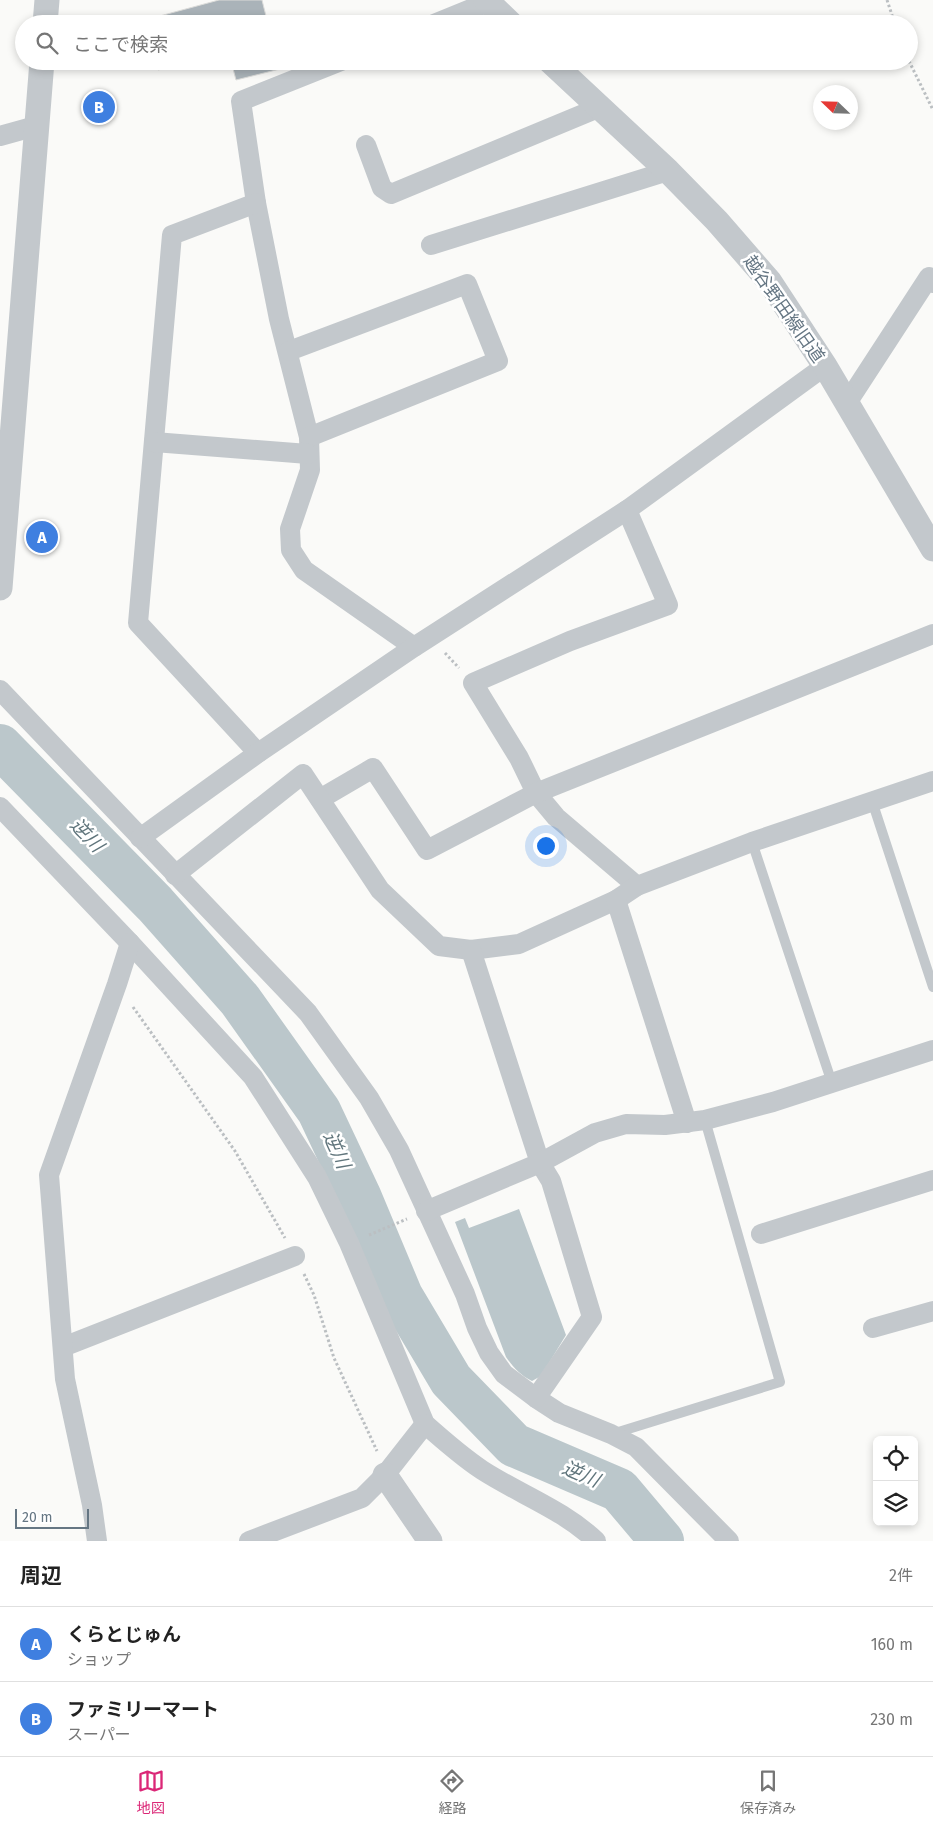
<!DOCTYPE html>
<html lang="ja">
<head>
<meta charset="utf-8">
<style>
  :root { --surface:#fff; --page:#f6f6f6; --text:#222; --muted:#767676; --line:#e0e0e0; --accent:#db2777 }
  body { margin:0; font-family:"Fira Sans","Noto Sans JP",sans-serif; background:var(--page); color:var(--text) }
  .controls { position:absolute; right:15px; bottom:15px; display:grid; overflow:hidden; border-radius:8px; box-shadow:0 2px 8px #0003 }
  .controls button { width:45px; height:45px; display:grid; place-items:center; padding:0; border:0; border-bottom:1px solid var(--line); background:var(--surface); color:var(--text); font:25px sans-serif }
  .compass { position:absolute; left:813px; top:85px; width:45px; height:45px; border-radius:50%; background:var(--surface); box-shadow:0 2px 8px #0003; rotate:293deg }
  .scale { position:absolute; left:15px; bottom:12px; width:74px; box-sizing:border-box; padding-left:5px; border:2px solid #657683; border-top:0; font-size:14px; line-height:18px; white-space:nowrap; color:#657683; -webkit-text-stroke:4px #fff; paint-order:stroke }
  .you { position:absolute; left:545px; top:845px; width:18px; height:18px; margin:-12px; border:4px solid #fff; border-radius:50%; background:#1a73e8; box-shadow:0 0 0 8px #1a73e833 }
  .badge { display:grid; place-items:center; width:32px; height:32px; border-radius:50%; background:var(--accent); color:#fff; font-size:16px; font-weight:700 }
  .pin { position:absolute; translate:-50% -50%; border:2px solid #fff; box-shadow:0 1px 5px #0006 }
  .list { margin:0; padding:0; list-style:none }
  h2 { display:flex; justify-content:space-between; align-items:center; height:65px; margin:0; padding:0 20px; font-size:21px }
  h2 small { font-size:16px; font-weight:400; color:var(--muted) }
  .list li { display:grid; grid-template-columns:32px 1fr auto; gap:15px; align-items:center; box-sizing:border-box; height:75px; padding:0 20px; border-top:1px solid var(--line) }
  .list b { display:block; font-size:19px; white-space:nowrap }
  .list p { margin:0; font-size:16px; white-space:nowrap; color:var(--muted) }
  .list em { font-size:16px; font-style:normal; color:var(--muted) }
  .icon { flex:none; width:28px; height:28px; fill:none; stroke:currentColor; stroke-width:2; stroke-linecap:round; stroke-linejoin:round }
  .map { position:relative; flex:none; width:933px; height:1541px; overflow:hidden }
  .search { position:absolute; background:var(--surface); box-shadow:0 2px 8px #0003; left:15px; right:15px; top:15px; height:55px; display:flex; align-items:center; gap:12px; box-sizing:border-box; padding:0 18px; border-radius:28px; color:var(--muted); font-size:19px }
  .sheet { height:215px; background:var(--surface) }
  nav { display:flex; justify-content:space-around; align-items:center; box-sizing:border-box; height:70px; border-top:1px solid var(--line); background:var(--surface); font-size:14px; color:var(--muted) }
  nav a { display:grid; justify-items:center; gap:2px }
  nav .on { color:var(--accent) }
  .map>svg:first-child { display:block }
  .water { fill:#bbc7cb }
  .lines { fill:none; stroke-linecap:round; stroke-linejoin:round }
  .river { stroke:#bbc7cb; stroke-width:44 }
  .building { fill:#aab3b9; stroke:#dcdcda }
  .path { stroke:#bbbfc2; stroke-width:3; stroke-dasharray:2.5 2.5; stroke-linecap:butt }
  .service { stroke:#c3c8cc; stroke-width:10 }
  .minor { stroke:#c3c8cc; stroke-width:20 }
  .tertiary { stroke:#c3c8cc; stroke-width:25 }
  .labels { text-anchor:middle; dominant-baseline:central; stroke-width:5; stroke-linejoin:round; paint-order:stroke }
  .street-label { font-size:18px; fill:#657683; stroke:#fff }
  .water-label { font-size:19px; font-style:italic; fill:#60757c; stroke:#fff }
</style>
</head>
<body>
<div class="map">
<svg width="933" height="1541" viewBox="0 0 933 1541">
  <rect width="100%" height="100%" fill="#fafaf8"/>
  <!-- water -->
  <path class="water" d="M519,1209L566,1335L541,1376L532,1381C521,1376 513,1367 506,1357L455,1222L465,1218L469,1228Z"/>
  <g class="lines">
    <!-- river -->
    <polyline class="river" points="0,746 155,904 240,1000 319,1111 360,1198 401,1296 451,1380 514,1445 619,1490 662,1541"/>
  </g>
  <!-- building -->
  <g class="building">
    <polygon points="219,0 262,0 268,24 146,24 145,20"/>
    <polygon points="156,61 192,61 158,70"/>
    <polygon points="231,61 278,61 280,69 236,80"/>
  </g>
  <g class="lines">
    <!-- path -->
    <g class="path">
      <polyline points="887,0 895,24"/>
      <polyline points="909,61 933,110"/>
      <polyline points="445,653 459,668"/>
      <polyline points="133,1007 235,1151 285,1238"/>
      <polyline points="369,1235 407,1219"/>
      <polyline points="304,1274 314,1295 334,1358 377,1451"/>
    </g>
    <!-- service -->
    <g class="service">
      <polyline points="872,801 933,987"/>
      <polyline points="752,842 832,1083"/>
      <polyline points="612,1434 780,1382 705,1120"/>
    </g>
    <!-- minor -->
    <g class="minor">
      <polyline points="434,24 488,2"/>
      <polyline points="341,61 241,101 256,203 279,319 309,437 310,470 290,529 291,550 304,570 414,647"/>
      <polyline points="0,136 36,126"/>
      <polyline points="366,145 382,188 391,194 598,108"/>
      <polyline points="256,203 172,235 138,623 258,753"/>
      <polyline points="431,245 668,171"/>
      <polyline points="289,351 467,284 498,361 309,437"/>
      <polyline points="847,403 929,277 933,283"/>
      <polyline points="154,442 308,454"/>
      <polyline points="627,510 668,605 570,641 473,683 519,758 536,793 556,817 637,886"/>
      <polyline points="0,690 308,1013 369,1098 399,1150 465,1294 477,1328 489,1353 504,1374 536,1398 559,1413 611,1434 636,1447 729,1541"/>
      <polyline points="320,799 373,768 427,850 536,793 933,634"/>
      <path d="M0,807L130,943L253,1077L317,1177L349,1243L425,1424C443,1440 461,1456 482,1470C519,1494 564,1510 596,1541"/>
      <polyline points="140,838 258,753 414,647 627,510 825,366"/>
      <polyline points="175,875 303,774 380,890 439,946 471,950 519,944 616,900 637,886 752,842 933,781"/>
      <polyline points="616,900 687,1123"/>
      <polyline points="471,950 540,1163 551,1181 592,1317 536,1398"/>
      <polyline points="426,1211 540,1163 595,1133 626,1124 665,1125 705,1120 773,1102 933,1050"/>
      <polyline points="761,1234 933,1180"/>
      <polyline points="873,1328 933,1311"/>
      <polyline points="63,1347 295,1256"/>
      <polyline points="97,1541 92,1505 65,1379 49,1175 117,984 130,943"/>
      <polyline points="249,1541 362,1498 385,1475 425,1424"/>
    </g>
    <!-- tertiary -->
    <g class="tertiary">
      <polyline points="486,0 511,24"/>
      <polyline points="45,24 47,0"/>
      <polyline points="550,61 668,171 717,221 770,282 825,366 933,549"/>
      <polyline points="0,588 42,61"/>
      <polyline points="385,1475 430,1541"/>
    </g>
  </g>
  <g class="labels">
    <!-- street labels -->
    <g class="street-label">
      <text transform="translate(784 309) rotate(55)">越谷野田線旧道</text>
    </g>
    <!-- water labels -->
    <g class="water-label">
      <text transform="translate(87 835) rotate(46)">逆川</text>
      <text transform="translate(337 1150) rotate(66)">逆川</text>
      <text transform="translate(581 1474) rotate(23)">逆川</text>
    </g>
  </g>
</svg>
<div class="controls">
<button><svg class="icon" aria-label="locate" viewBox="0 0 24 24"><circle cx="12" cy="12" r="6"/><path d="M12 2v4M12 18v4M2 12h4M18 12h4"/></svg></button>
<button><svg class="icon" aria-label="layers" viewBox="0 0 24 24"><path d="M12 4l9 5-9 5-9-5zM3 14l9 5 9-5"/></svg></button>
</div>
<svg class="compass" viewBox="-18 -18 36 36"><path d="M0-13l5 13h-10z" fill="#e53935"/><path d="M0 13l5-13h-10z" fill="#767676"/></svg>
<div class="scale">20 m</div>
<div class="you"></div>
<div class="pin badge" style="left:42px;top:537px;background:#3f7fe0">A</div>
<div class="pin badge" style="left:99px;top:107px;background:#3f7fe0">B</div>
<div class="search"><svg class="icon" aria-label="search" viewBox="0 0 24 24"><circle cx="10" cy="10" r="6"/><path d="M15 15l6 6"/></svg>ここで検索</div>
</div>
<section class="sheet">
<h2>周辺<small>2件</small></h2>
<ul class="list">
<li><span class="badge" style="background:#3f7fe0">A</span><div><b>くらとじゅん</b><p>ショップ</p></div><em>160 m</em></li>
<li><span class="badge" style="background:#3f7fe0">B</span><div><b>ファミリーマート</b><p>スーパー</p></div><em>230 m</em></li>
</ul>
</section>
<nav>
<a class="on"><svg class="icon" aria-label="map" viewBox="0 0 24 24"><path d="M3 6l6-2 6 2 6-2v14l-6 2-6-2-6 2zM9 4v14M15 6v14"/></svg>地図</a>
<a><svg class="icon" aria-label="directions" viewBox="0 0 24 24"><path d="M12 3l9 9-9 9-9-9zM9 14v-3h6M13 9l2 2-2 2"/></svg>経路</a>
<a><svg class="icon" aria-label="saved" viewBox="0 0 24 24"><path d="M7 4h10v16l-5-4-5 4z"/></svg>保存済み</a>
</nav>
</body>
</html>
